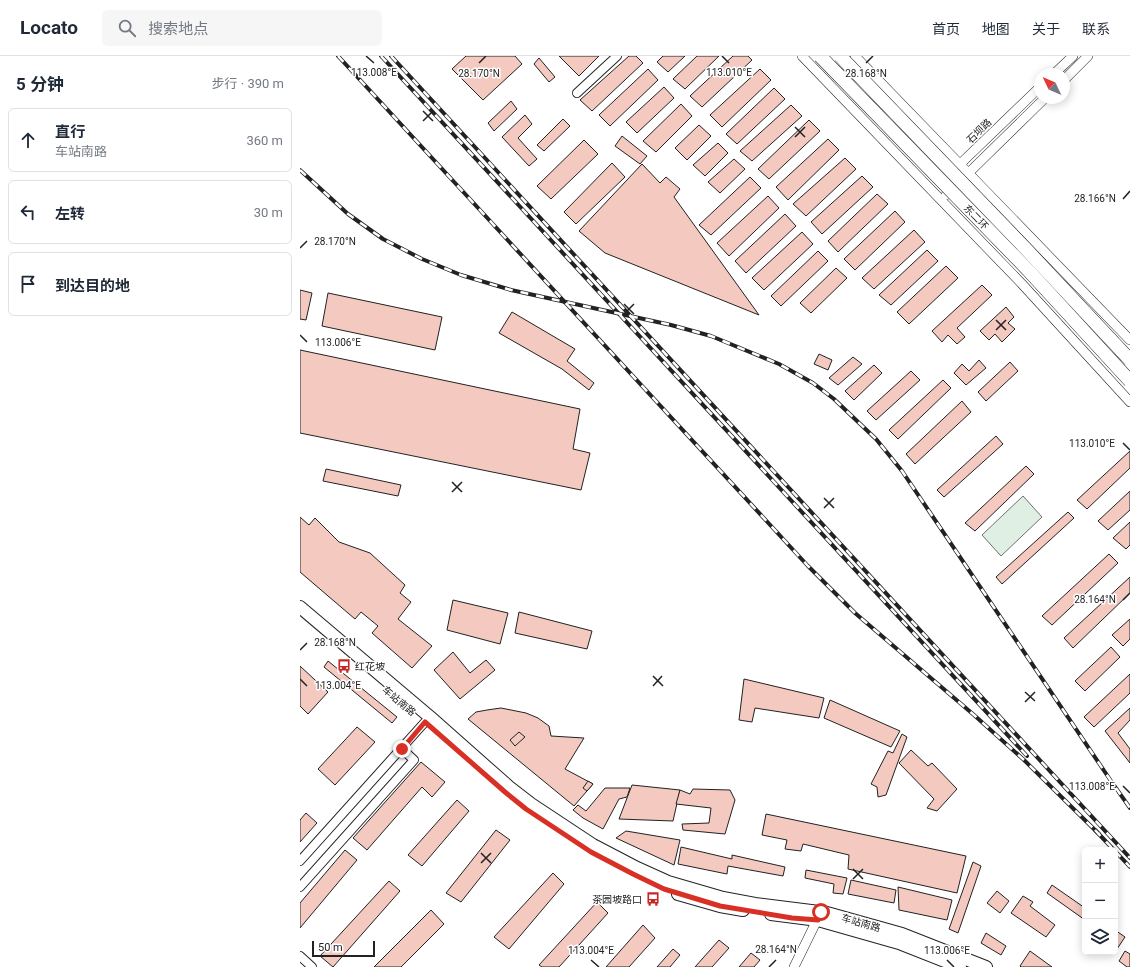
<!DOCTYPE html>
<html lang="zh">
<head>
<meta charset="utf-8">
<style>
  :root { --surface:#fff; --page:#f6f6f7; --text:#1f2937; --muted:#747a83; --line:#e0e1e3 }
  body { margin:0; font-family:Roboto,"Noto Sans SC",sans-serif; background:var(--page); color:var(--text) }
  .controls { position:absolute; right:12px; bottom:12px; display:grid; overflow:hidden; border-radius:6px; box-shadow:0 2px 10px #0003 }
  .controls button { width:36px; height:36px; display:grid; place-items:center; padding:0; border:0; border-bottom:1px solid var(--line); background:var(--surface); color:var(--text); font:20px sans-serif }
  .compass { position:absolute; left:734px; top:12px; width:36px; height:36px; border-radius:50%; background:var(--surface); box-shadow:0 2px 10px #0003; rotate:314deg }
  .scale { position:absolute; left:12px; bottom:10px; width:63px; box-sizing:border-box; padding-left:4px; border:2px solid #222; border-top:0; font-size:11px; line-height:14px; white-space:nowrap; color:#222; -webkit-text-stroke:3px #fff; paint-order:stroke }
  .stop { position:absolute; width:12px; height:12px; margin:-9px; border:3px solid #d93025; border-radius:50%; background:#fff }
  .stop.end { background:#d93025; border-color:#fff; box-shadow:0 1px 4px #0008 }
  .list { margin:0; padding:0; list-style:none }
  h2 { display:flex; justify-content:space-between; align-items:center; height:52px; margin:0; padding:0 16px; font-size:17px }
  h2 small { font-size:13px; font-weight:400; color:var(--muted) }
  .list li { display:grid; grid-template-columns:26px 1fr auto; gap:12px; align-items:center; box-sizing:border-box; height:64px; margin:0 8px 8px; padding:0 8px; border:1px solid var(--line); border-radius:6px }
  .list b { display:block; font-size:15px; white-space:nowrap }
  .list p { margin:0; font-size:13px; white-space:nowrap; color:var(--muted) }
  .list em { font-size:13px; font-style:normal; color:var(--muted) }
  .icon { flex:none; width:22px; height:22px; fill:none; stroke:currentColor; stroke-width:2; stroke-linecap:round; stroke-linejoin:round }
  .map { position:relative; flex:none; width:830px; height:911px; overflow:hidden }
  header { display:flex; align-items:center; gap:24px; box-sizing:border-box; height:56px; padding:0 20px; background:var(--surface); border-bottom:1px solid var(--line) }
  header strong { font-size:19px }
  nav { display:flex; gap:22px; margin-inline-start:auto; font-size:14px }
  .search { width:280px; height:36px; background:var(--page); display:flex; align-items:center; gap:10px; box-sizing:border-box; padding:0 14px; border-radius:6px; color:var(--muted); font-size:15px }
  main { display:flex }
  aside { flex:1; background:var(--surface) }
  .map>svg:first-child { display:block }
  .green { fill:#e0efe3; stroke:#6f6f6f }
  .building { fill:#f3c9c0; stroke:#222 }
  .lines { fill:none; stroke-linecap:round; stroke-linejoin:round }
  .minor-casing { stroke:#222; stroke-width:10 }
  .tertiary-casing { stroke:#222; stroke-width:10 }
  .primary-casing { stroke:#222; stroke-width:14 }
  .minor { stroke:#fff; stroke-width:8 }
  .tertiary { stroke:#fff; stroke-width:9 }
  .primary { stroke:#fff; stroke-width:12 }
  .rail-casing { stroke:#222; stroke-width:4 }
  .rail { stroke:#fff; stroke-width:2.5; stroke-dasharray:8; stroke-linecap:butt }
  .trunk-bridge-casing { stroke:#222; stroke-width:14; stroke-linecap:butt }
  .trunk-bridge { stroke:#fff; stroke-width:13 }
  .route { stroke:#d93025; stroke-width:5 }
  .ticks { fill:none; stroke:#222; stroke-width:1.5 }
  .labels { text-anchor:middle; dominant-baseline:central; stroke-width:3; stroke-linejoin:round; paint-order:stroke }
  .street-label { font-size:10px; fill:#222; stroke:#fff }
  .poi-label { font-size:10px; fill:#222; stroke:#fff; text-anchor:start }
  .ticks-label { font-size:10px; text-anchor:middle; fill:#222; stroke:#fff; stroke-width:3; stroke-linejoin:round; paint-order:stroke }
</style>
</head>
<body>
<header>
<strong>Locato</strong>
<div class="search"><svg class="icon" aria-label="search" viewBox="0 0 24 24"><circle cx="10" cy="10" r="6"/><path d="M15 15l6 6"/></svg>搜索地点</div>
<nav><a>首页</a><a>地图</a><a>关于</a><a>联系</a></nav>
</header>
<main>
<aside>
<h2>5 分钟<small>步行 · 390 m</small></h2>
<ul class="list">
<li><svg class="icon" aria-label="ahead" viewBox="0 0 24 24"><path d="M12 20V5M6 11l6-6 6 6"/></svg><div><b>直行</b><p>车站南路</p></div><em>360 m</em></li>
<li><svg class="icon" aria-label="left" viewBox="0 0 24 24"><path d="M17 20v-9H6M10 6l-5 5 5 5"/></svg><div><b>左转</b></div><em>30 m</em></li>
<li><svg class="icon" aria-label="arrive" viewBox="0 0 24 24"><path d="M6 21V4h12l-3 4 3 4H6"/></svg><div><b>到达目的地</b></div></li>
</ul>
</aside>
<div class="map">
<svg width="830" height="911" viewBox="0 0 830 911">
  <rect width="100%" height="100%" fill="#fff"/>
  <!-- green -->
  <polygon class="green" points="723,440 742,461 701,500 682,479"/>
  <!-- building -->
  <g class="building">
    <polygon points="166,0 215,0 222,8 183,44 152,13"/>
    <polygon points="259,0 299,0 279,20"/>
    <polygon points="329,0 336,0 343,7 292,55 280,44"/>
    <polygon points="363,0 385,0 368,16 357,6"/>
    <polygon points="397,0 419,0 385,33 373,23"/>
    <polygon points="433,0 448,0 452,4 402,51 390,40"/>
    <polygon points="239,2 255,21 249,26 234,8"/>
    <polygon points="348,13 358,24 310,70 299,59"/>
    <polygon points="460,13 471,24 422,71 410,59"/>
    <polygon points="364,31 374,42 337,77 326,66"/>
    <polygon points="474,32 485,43 437,88 426,78"/>
    <polygon points="211,45 217,53 194,75 188,67"/>
    <polygon points="381,48 392,60 356,96 343,85"/>
    <polygon points="491,49 502,60 452,105 440,95"/>
    <polygon points="225,59 232,68 218,82 237,103 229,110 202,81"/>
    <polygon points="263,63 270,70 244,95 237,89"/>
    <polygon points="509,64 520,75 469,123 458,113"/>
    <polygon points="399,69 411,80 387,104 375,92"/>
    <polygon points="322,80 347,100 340,108 315,90"/>
    <polygon points="528,83 539,94 488,144 476,131"/>
    <polygon points="284,84 298,98 251,143 237,130"/>
    <polygon points="418,87 428,97 405,120 393,109"/>
    <polygon points="545,102 556,113 506,160 493,148"/>
    <polygon points="434,103 445,113 420,137 408,126"/>
    <polygon points="312,107 325,121 276,168 264,156"/>
    <polygon points="342,108 360,127 366,121 380,133 374,141 459,259 305,197 279,175"/>
    <polygon points="562,120 573,131 522,178 511,166"/>
    <polygon points="450,121 461,132 411,179 399,169"/>
    <polygon points="577,138 588,148 538,196 528,185"/>
    <polygon points="468,140 479,152 429,200 417,187"/>
    <polygon points="595,155 605,166 555,214 544,203"/>
    <polygon points="485,158 496,170 446,217 435,205"/>
    <polygon points="614,174 625,186 574,233 562,222"/>
    <polygon points="502,176 513,188 464,234 452,222"/>
    <polygon points="627,194 638,205 591,249 579,239"/>
    <polygon points="518,195 528,205 481,250 471,240"/>
    <polygon points="646,210 658,222 609,268 597,256"/>
    <polygon points="536,212 547,222 511,257 500,247"/>
    <polygon points="682,229 692,239 657,272 665,281 657,288 648,279 642,286 632,275"/>
    <polygon points="0,234 12,237 6,264 0,263"/>
    <polygon points="28,237 142,261 135,294 22,270"/>
    <polygon points="706,251 714,261 708,267 715,273 702,286 695,278 689,284 680,275"/>
    <polygon points="212,256 275,293 267,305 294,327 289,334 262,313 199,277"/>
    <polygon points="0,294 280,353 273,393 290,397 281,434 0,377"/>
    <polygon points="519,298 532,304 528,314 514,308"/>
    <polygon points="553,301 562,308 538,329 529,322"/>
    <polygon points="679,304 686,312 666,329 654,317 662,308 669,315"/>
    <polygon points="710,306 718,315 686,345 678,336"/>
    <polygon points="574,309 582,317 554,344 545,335"/>
    <polygon points="611,315 620,324 576,364 567,355"/>
    <polygon points="643,324 651,332 598,383 589,374"/>
    <polygon points="662,345 671,356 615,408 606,398"/>
    <polygon points="696,380 703,388 644,441 637,434"/>
    <polygon points="830,395 830,412 787,453 777,444"/>
    <polygon points="726,410 734,418 675,475 665,467"/>
    <polygon points="26,413 101,429 98,440 23,425"/>
    <polygon points="830,435 830,454 808,474 798,465"/>
    <polygon points="768,456 774,462 702,528 696,521"/>
    <polygon points="0,461 9,469 15,462 39,486 70,497 105,529 100,537 111,546 98,563 132,590 112,612 72,577 78,570 61,556 55,563 0,516"/>
    <polygon points="830,466 830,489 826,493 813,482"/>
    <polygon points="809,498 818,507 752,569 742,560"/>
    <polygon points="830,521 830,537 773,592 764,582"/>
    <polygon points="153,544 208,557 200,588 147,574"/>
    <polygon points="219,556 292,575 287,593 215,577"/>
    <polygon points="830,563 830,583 823,590 812,579"/>
    <polygon points="811,591 820,601 785,635 775,625"/>
    <polygon points="153,596 170,617 186,604 195,614 160,643 134,614"/>
    <polygon points="28,605 97,661 92,667 24,611"/>
    <polygon points="0,610 28,636 8,658 0,650"/>
    <polygon points="830,618 830,637 794,671 784,661"/>
    <polygon points="444,623 524,642 519,662 455,652 452,666 439,664"/>
    <polygon points="530,644 600,675 591,691 524,662"/>
    <polygon points="201,652 226,657 238,662 249,670 251,680 284,682 265,713 293,728 274,750 168,663 176,656 187,654"/>
    <polygon points="830,652 830,664 818,677 830,693 830,707 805,675"/>
    <polygon points="57,671 75,686 35,729 18,713"/>
    <polygon points="219,676 225,681 215,690 210,684"/>
    <polygon points="602,678 607,681 586,739 578,741 577,731 571,728 588,695 593,697"/>
    <polygon points="611,694 628,710 632,707 657,733 637,755 627,752 634,743 599,707"/>
    <polygon points="121,706 145,726 132,741 122,731 67,794 53,782"/>
    <polygon points="288,725 293,728 287,735 283,732"/>
    <polygon points="332,729 380,734 373,765 319,763"/>
    <polygon points="305,732 330,732 327,741 319,743 303,773 283,762 273,754 278,749 286,755"/>
    <polygon points="393,733 430,734 435,744 425,778 383,774 382,768 409,767 411,752 376,748 380,734 390,738"/>
    <polygon points="157,744 169,755 122,810 108,799"/>
    <polygon points="6,757 17,767 0,786 0,764"/>
    <polygon points="466,758 666,800 657,837 548,813 549,799 503,788 501,795 485,793 487,784 462,779"/>
    <polygon points="196,774 210,784 161,846 146,837"/>
    <polygon points="326,775 380,784 374,809 316,782"/>
    <polygon points="381,791 432,803 432,799 485,811 483,820 428,810 427,818 378,808"/>
    <polygon points="45,794 57,804 0,872 0,847"/>
    <polygon points="673,806 681,810 658,877 649,873"/>
    <polygon points="506,814 547,822 543,838 533,837 534,828 505,822"/>
    <polygon points="253,817 264,828 209,893 194,881"/>
    <polygon points="551,824 596,834 594,847 548,838"/>
    <polygon points="89,825 100,835 33,911 20,900"/>
    <polygon points="752,829 785,852 785,864 747,837"/>
    <polygon points="598,831 652,844 647,864 599,854"/>
    <polygon points="697,835 709,845 700,857 687,847"/>
    <polygon points="723,840 733,846 730,850 755,869 746,881 711,857"/>
    <polygon points="297,846 308,857 259,911 242,911 239,909"/>
    <polygon points="131,854 144,868 101,911 74,911"/>
    <polygon points="343,869 355,882 329,911 306,911"/>
    <polygon points="815,874 825,881 815,896"/>
    <polygon points="686,877 706,890 701,899 681,887"/>
    <polygon points="419,884 429,892 412,911 395,911"/>
    <polygon points="373,893 380,899 370,911 357,911"/>
    <polygon points="730,895 752,911 721,911 720,910"/>
    <polygon points="825,895 830,898 830,911 827,911 819,905"/>
    <polygon points="451,897 460,904 454,911 439,911"/>
  </g>
  <g class="lines">
    <defs>
      <g id="minor">
        <polyline points="277,37 317,0"/>
        <polyline points="0,805 125,666"/>
        <polyline points="0,831 114,704 102,693"/>
        <polyline points="0,900 12,911"/>
      </g>
      <g id="tertiary">
        <polyline points="502,0 722,228 830,346"/>
        <polyline points="555,0 830,284"/>
        <polyline points="754,18 773,0"/>
        <polyline points="764,24 788,0"/>
        <polyline points="656,112 740,31"/>
        <polyline points="646,139 745,42"/>
        <polyline points="494,911 520,858"/>
      </g>
      <g id="primary">
        <polyline points="0,551 130,661 209,731 231,748 293,789 337,812 368,826 423,842 455,848 527,857 602,878 686,911"/>
        <polyline points="378,838 420,850 443,854"/>
        <polyline points="471,858 518,864 599,887 660,911"/>
      </g>
    </defs>
    <!-- minor casing -->
    <use href="#minor" class="minor-casing"/>
    <!-- tertiary casing -->
    <use href="#tertiary" class="tertiary-casing"/>
    <!-- primary casing -->
    <use href="#primary" class="primary-casing"/>
    <!-- minor -->
    <use href="#minor" class="minor"/>
    <!-- tertiary -->
    <use href="#tertiary" class="tertiary"/>
    <!-- primary -->
    <use href="#primary" class="primary"/>
    <defs>
      <g id="rail">
        <polyline points="38,0 508,510 555,557 674,659 724,704 799,778"/>
        <polyline points="81,0 727,700"/>
        <polyline points="91,0 830,802"/>
        <polyline points="0,114 48,158 83,183 122,203 161,219 211,234 371,269 411,280 479,308 513,327 534,343 556,364 576,383 602,415 811,725 830,752"/>
        <polyline points="795,774 814,794"/>
        <polyline points="815,795 830,811"/>
      </g>
    </defs>
    <!-- rail casing -->
    <use href="#rail" class="rail-casing"/>
    <!-- rail -->
    <use href="#rail" class="rail"/>
    <defs>
      <g id="trunk-bridge">
        <polyline points="520,0 728,214 830,325"/>
        <polyline points="540,0 726,193 830,304"/>
      </g>
    </defs>
    <!-- trunk-bridge casing -->
    <use href="#trunk-bridge" class="trunk-bridge-casing"/>
    <!-- trunk-bridge -->
    <use href="#trunk-bridge" class="trunk-bridge"/>
  </g>
  <g class="lines">
    <!-- route -->
    <polyline class="route" points="102,693 125,666 205,736 226,753 291,796 333,818 364,833 420,850 492,862 518,864 521,856"/>
  </g>
  <!-- ticks -->
  <path class="ticks" d="M66,0L74,7M422,0L429,7M179,7L186,0M566,7L573,0M123,55L133,65M123,65L133,55M495,71L505,81M495,81L505,71M823,143L830,135M0,192L7,185M324,248L334,258M324,258L334,248M696,264L706,274M696,274L706,264M0,279L7,286M823,387L830,394M152,426L162,436M152,436L162,426M524,442L534,452M524,452L534,442M823,544L830,537M0,594L7,587M353,620L363,630M0,623L7,630M353,630L362,620M725,636L735,645M725,646L735,636M823,730L830,737M181,797L191,807M181,807L191,797M553,813L563,823M553,823L563,813M291,904L299,911M647,904L654,911M469,911L476,904"/>
  <!-- icons -->
  <defs>
    <symbol id="bus-bare" viewBox="-9 -9 18 18"><path d="M-5-6H5V4H4V6H2V4H-2V6H-4V4H-5ZM-3.5-4V0h7V-4ZM-3.5 1.2v1.5H-2V1.2ZM2 1.2v1.5H3.5V1.2Z" fill="#c62828" stroke="#fff" stroke-width="2.5" paint-order="stroke"/></symbol>
  </defs>
  <g fill-rule="evenodd">
    <use href="#bus-bare" x="34" y="600" width="20" height="20"/>
    <use href="#bus-bare" x="343" y="833" width="20" height="20"/>
  </g>
  <g class="labels">
    <!-- street labels -->
    <g class="street-label">
      <text transform="translate(679 75) rotate(-44)">石坝路</text>
      <text transform="translate(676 161) rotate(46)">东二环</text>
      <text transform="translate(99 645) rotate(40)">车站南路</text>
      <text transform="translate(561 867) rotate(16)">车站南路</text>
    </g>
    <!-- poi labels -->
    <g class="poi-label">
      <text x="55" y="610">红花坡</text>
      <text x="342" y="843" text-anchor="end">茶园坡路口</text>
    </g>
  </g>
  <g class="ticks-label">
    <text x="74" y="20">113.008°E</text>
    <text x="429" y="20">113.010°E</text>
    <text x="179" y="21">28.170°N</text>
    <text x="566" y="21">28.168°N</text>
    <text x="795" y="146">28.166°N</text>
    <text x="35" y="189">28.170°N</text>
    <text x="38" y="290">113.006°E</text>
    <text x="792" y="391">113.010°E</text>
    <text x="795" y="547">28.164°N</text>
    <text x="35" y="590">28.168°N</text>
    <text x="38" y="633">113.004°E</text>
    <text x="792" y="734">113.008°E</text>
    <text x="476" y="897">28.164°N</text>
    <text x="291" y="898">113.004°E</text>
    <text x="647" y="898">113.006°E</text>
  </g>
</svg>
<div class="controls">
<button>+</button>
<button>−</button>
<button><svg class="icon" aria-label="layers" viewBox="0 0 24 24"><path d="M12 4l9 5-9 5-9-5zM3 14l9 5 9-5"/></svg></button>
</div>
<svg class="compass" viewBox="-18 -18 36 36"><path d="M0-13l5 13h-10z" fill="#e53935"/><path d="M0 13l5-13h-10z" fill="#747a83"/></svg>
<div class="scale">50 m</div>
<div class="stop" style="left:521px;top:856px"></div>
<div class="stop end" style="left:102px;top:693px"></div>
</div>
</main>
</body>
</html>
